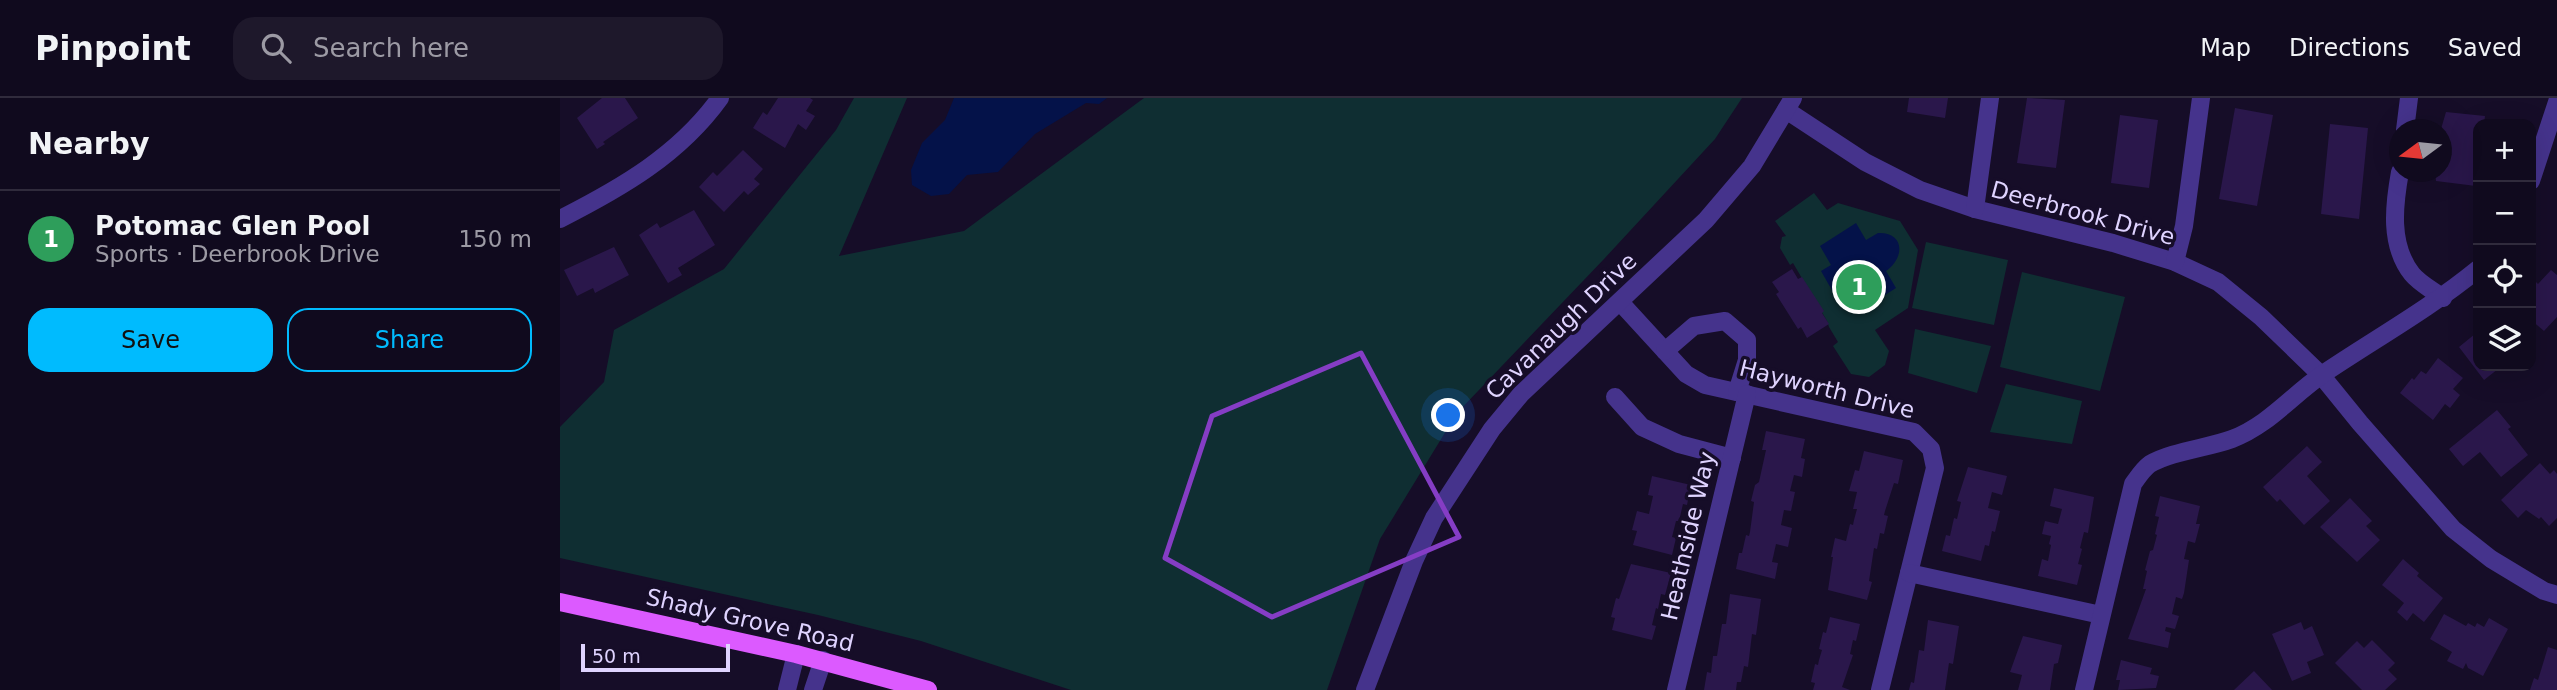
<!DOCTYPE html>
<html lang="en">
<head>
<meta charset="utf-8">
<style>
  :root { --surface:#100a1e; --page:#1e182b; --text:#f1f3f6; --muted:#9c9aa4; --line:#302b3c; --accent:#00bbfe }
  body { margin:0; font-family:"DejaVu Sans",sans-serif; background:var(--page); color:var(--text) }
  .controls { position:absolute; right:21px; top:21px; display:grid; overflow:hidden; border-radius:14px; box-shadow:0 7px 28px #0002 }
  .controls button { width:63px; height:63px; display:grid; place-items:center; padding:0; border:0; border-bottom:2px solid var(--line); background:var(--surface); color:var(--text); font:35px sans-serif }
  .compass { position:absolute; left:1829px; top:21px; width:63px; height:63px; border-radius:50%; background:var(--surface); box-shadow:0 7px 28px #0002; rotate:255deg }
  .scale { position:absolute; left:21px; bottom:18px; width:149px; box-sizing:border-box; padding-left:7px; border:4px solid #dfd3ff; border-top:0; font-size:19px; line-height:24px; white-space:nowrap; color:#dfd3ff; -webkit-text-stroke:5px #160d28; paint-order:stroke }
  .you { position:absolute; left:889px; top:318px; width:24px; height:24px; margin:-18px; border:5px solid #fff; border-radius:50%; background:#1a73e8; box-shadow:0 0 0 10px #1a73e833 }
  .badge { display:grid; place-items:center; width:46px; height:46px; border-radius:50%; background:var(--accent); color:#fff; font-size:23px; font-weight:700 }
  .pin { position:absolute; translate:-50% -50%; border:4px solid #fff; box-shadow:0 2px 7px #0006 }
  .list { margin:0; padding:0; list-style:none }
  h2 { display:flex; justify-content:space-between; align-items:center; height:91px; margin:0; padding:0 28px; font-size:30px }
  h2 small { font-size:23px; font-weight:400; color:var(--muted) }
  .list li { display:grid; grid-template-columns:46px 1fr auto; gap:21px; align-items:center; box-sizing:border-box; height:98px; padding:0 28px; border-top:2px solid var(--line) }
  .list b { display:block; font-size:26px; white-space:nowrap }
  .list p { margin:0; font-size:23px; white-space:nowrap; color:var(--muted) }
  .list em { font-size:23px; font-style:normal; color:var(--muted) }
  .actions { display:flex; gap:14px; padding:21px 28px }
  .actions a { flex:1; padding:16px 0; border:2px solid var(--accent); border-radius:21px; text-align:center; font-size:24px; color:var(--accent) }
  .actions .main { background:var(--accent); color:#111 }
  .icon { flex:none; width:38px; height:38px; fill:none; stroke:currentColor; stroke-width:2; stroke-linecap:round; stroke-linejoin:round }
  .map { position:relative; flex:none; width:1997px; height:592px; overflow:hidden }
  header { display:flex; align-items:center; gap:42px; box-sizing:border-box; height:98px; padding:0 35px; background:var(--surface); border-bottom:2px solid var(--line) }
  header strong { font-size:33px }
  nav { display:flex; gap:38px; margin-inline-start:auto; font-size:24px }
  .search { width:490px; height:63px; background:var(--page); display:flex; align-items:center; gap:18px; box-sizing:border-box; padding:0 24px; border-radius:21px; color:var(--muted); font-size:26px }
  main { display:flex }
  aside { flex:1; background:var(--surface) }
  .map>svg:first-child { display:block }
  .green { fill:#0f2e32 }
  .water { fill:#041249 }
  .building { fill:#2a174b }
  .lines { fill:none; stroke-linecap:round; stroke-linejoin:round }
  .minor { stroke:#45338c; stroke-width:18 }
  .major { stroke:#dc5aff; stroke-width:18 }
  .marked { fill:none; stroke:#853dc5; stroke-width:5; stroke-linejoin:round }
  .labels { text-anchor:middle; dominant-baseline:central; stroke-width:7; stroke-linejoin:round; paint-order:stroke }
  .street-label { font-size:23px; fill:#dfd3ff; stroke:#160d28 }
</style>
</head>
<body>
<header>
<strong>Pinpoint</strong>
<div class="search"><svg class="icon" aria-label="search" viewBox="0 0 24 24"><circle cx="10" cy="10" r="6"/><path d="M15 15l6 6"/></svg>Search here</div>
<nav><a>Map</a><a>Directions</a><a>Saved</a></nav>
</header>
<main>
<aside>
<h2>Nearby<small></small></h2>
<ul class="list">
<li><span class="badge" style="background:#2e9e5b">1</span><div><b>Potomac Glen Pool</b><p>Sports · Deerbrook Drive</p></div><em>150 m</em></li>
</ul>
<div class="actions"><a class="main">Save</a><a>Share</a></div>
</aside>
<div class="map">
<svg width="1997" height="592" viewBox="0 0 1997 592">
  <rect width="100%" height="100%" fill="#160d28"/>
  <!-- green -->
  <g class="green">
    <polygon points="294,0 347,0 279,158 404,133 584,0 1182,0 1155,41 1044,161 897,315 820,441 767,592 511,592 361,543 258,517 0,460 0,329 44,284 54,232 164,171 276,32"/>
    <polygon points="1254,95 1267,112 1278,105 1340,123 1358,152 1348,210 1315,232 1329,253 1325,267 1309,279 1291,276 1273,248 1278,244 1269,229 1267,223 1233,165 1230,167 1220,150 1222,139 1226,138 1215,123"/>
    <polygon points="1366,144 1448,162 1434,227 1352,210"/>
    <polygon points="1462,174 1565,199 1540,293 1440,269"/>
    <polygon points="1355,231 1431,248 1417,295 1348,275"/>
    <polygon points="1446,286 1522,303 1512,346 1430,334"/>
  </g>
  <!-- water -->
  <g class="water">
    <polygon points="394,0 547,0 539,6 526,5 475,36 438,74 407,77 389,96 371,98 352,87 351,72 362,45 385,22"/>
    <path d="M1296,125L1306,142L1318,135C1345,134 1345,160 1326,173L1336,190L1300,213L1288,195L1277,201L1261,173L1271,167L1260,148Z"/>
  </g>
  <!-- building -->
  <g class="building">
    <polygon points="42,0 65,0 78,20 43,44 45,46 37,51 17,20"/>
    <polygon points="218,0 250,0 253,2 246,13 255,18 246,32 238,26 225,50 193,30 203,14 207,17"/>
    <polygon points="1349,0 1388,0 1385,20 1347,14"/>
    <polygon points="1467,0 1505,2 1496,70 1457,65"/>
    <polygon points="1675,10 1713,17 1697,108 1659,101"/>
    <polygon points="1886,14 1925,18 1924,26 1918,26 1916,88 1876,83 1875,74 1882,74 1884,39 1882,38 1881,31"/>
    <polygon points="1560,17 1598,22 1589,90 1551,85"/>
    <polygon points="1770,26 1808,30 1799,121 1761,116"/>
    <polygon points="183,52 203,71 194,81 200,86 188,97 184,93 164,114 139,89 153,74 157,78"/>
    <polygon points="134,112 155,147 118,170 122,177 108,185 79,137 97,125 100,130"/>
    <polygon points="54,149 69,177 35,195 33,190 17,198 4,172"/>
    <polygon points="1232,171 1238,181 1242,179 1264,213 1262,215 1269,226 1247,240 1241,229 1238,231 1216,196 1219,194 1212,184"/>
    <polygon points="1991,172 1997,177 1997,219 1984,233 1971,222 1971,187 1975,183 1978,186"/>
    <polygon points="1915,236 1918,237 1918,268 1938,268 1938,271 1924,282 1899,249"/>
    <polygon points="1878,260 1903,280 1893,291 1900,297 1890,310 1885,306 1873,322 1840,295 1852,280 1854,282 1861,273 1866,276"/>
    <polygon points="1937,312 1951,329 1948,331 1968,357 1941,379 1920,354 1903,368 1889,351"/>
    <polygon points="1206,333 1245,341 1241,360 1245,361 1242,379 1234,377 1230,393 1235,394 1231,413 1224,412 1221,427 1232,430 1228,449 1216,446 1212,464 1218,465 1215,481 1176,471 1179,455 1182,455 1186,437 1189,438 1190,434 1194,404 1191,403 1195,387 1199,384 1206,352 1202,352"/>
    <polygon points="1747,348 1762,364 1747,378 1770,403 1744,427 1720,401 1717,404 1703,389"/>
    <polygon points="1304,353 1343,362 1338,386 1334,385 1325,413 1324,417 1328,418 1324,436 1320,435 1317,451 1314,450 1309,483 1312,484 1307,502 1268,492 1273,459 1271,459 1275,440 1286,443 1290,426 1293,427 1294,422 1297,411 1293,411 1297,394 1289,393 1295,372 1299,373"/>
    <polygon points="1980,365 1990,376 1994,372 1997,376 1997,420 1989,428 1981,419 1979,421 1966,412 1958,420 1941,402"/>
    <polygon points="1408,369 1447,378 1442,397 1432,394 1428,410 1440,413 1435,434 1432,433 1429,448 1425,447 1421,463 1382,453 1386,437 1390,438 1394,420 1397,421 1401,404 1397,403"/>
    <polygon points="1092,378 1131,387 1127,407 1123,406 1119,423 1116,423 1112,439 1116,440 1112,457 1073,447 1077,433 1072,432 1077,413 1089,416 1093,398 1088,397"/>
    <polygon points="1494,390 1534,399 1528,435 1524,434 1520,450 1522,451 1518,466 1522,467 1517,487 1478,478 1482,461 1488,463 1491,447 1489,446 1491,438 1482,436 1485,423 1498,426 1502,411 1490,408"/>
    <polygon points="1600,398 1640,408 1636,426 1640,426 1635,445 1628,443 1624,461 1629,462 1624,495 1622,501 1616,499 1612,516 1619,518 1615,531 1606,529 1605,533 1611,535 1608,550 1568,541 1586,491 1583,491 1587,473 1585,472 1590,453 1593,452 1597,437 1595,436 1599,419 1595,418"/>
    <polygon points="1790,400 1812,423 1806,428 1820,442 1797,464 1760,429"/>
    <polygon points="1843,461 1859,475 1857,478 1883,500 1864,524 1853,515 1847,523 1837,514 1844,505 1822,487"/>
    <polygon points="1071,466 1111,475 1105,497 1101,496 1098,511 1096,510 1092,527 1096,528 1092,542 1052,532 1055,520 1051,519 1056,500 1059,501"/>
    <polygon points="1170,496 1201,501 1196,537 1192,536 1188,569 1184,568 1181,584 1177,584 1176,592 1144,592 1147,574 1151,575 1153,558 1157,558 1162,526 1166,526"/>
    <polygon points="1884,516 1906,528 1908,525 1915,529 1917,525 1924,529 1929,520 1948,531 1923,578 1908,570 1906,565 1903,571 1887,563 1892,554 1870,541"/>
    <polygon points="1270,519 1300,526 1296,543 1293,542 1290,556 1293,557 1282,589 1290,592 1253,592 1255,585 1251,584 1255,566 1258,567 1259,562 1262,552 1259,551 1263,534 1266,535"/>
    <polygon points="1368,522 1399,528 1393,566 1389,565 1385,592 1349,592 1351,584 1354,585 1359,552 1364,553"/>
    <polygon points="1741,524 1744,532 1752,528 1764,557 1747,564 1751,575 1732,583 1712,536"/>
    <polygon points="1463,538 1502,547 1498,565 1494,566 1490,592 1458,592 1462,577 1450,574"/>
    <polygon points="1812,542 1835,565 1828,572 1837,581 1825,592 1802,592 1775,565 1797,543 1804,550"/>
    <polygon points="1988,549 1997,552 1997,592 1970,592 1974,580 1978,582"/>
    <polygon points="1561,562 1592,570 1590,576 1599,578 1596,590 1558,592 1560,582 1556,582"/>
    <polygon points="1694,573 1712,592 1674,592"/>
  </g>
  <g class="lines">
    <!-- minor -->
    <g class="minor">
      <polyline points="1226,12 1305,64 1360,92 1415,111 1553,145 1615,164 1658,184 1701,219 1761,277 1800,325 1893,431 1931,461 1984,493 1997,497"/>
      <polyline points="1845,32 1849,0"/>
      <path d="M1840,74C1834,107 1829,147 1852,176C1859,185 1874,193 1883,200"/>
      <polyline points="1971,83 1997,4"/>
      <polyline points="1415,111 1430,0"/>
      <path d="M0,121C61,90 119,57 160,0"/>
      <polyline points="1615,164 1624,128 1641,0"/>
      <polyline points="1060,204 1126,276 1145,287 1354,334 1371,351 1375,370 1320,592"/>
      <polyline points="1105,253 1134,228 1165,223 1187,242 1187,262 1177,294"/>
      <polyline points="1055,299 1082,329 1119,346 1172,360"/>
      <polyline points="1349,475 1541,517"/>
      <polyline points="227,592 236,556"/>
      <polyline points="253,592 263,562"/>
      <polyline points="805,592 854,463 874,420 932,331 961,296 1146,122 1192,68 1233,0"/>
      <polyline points="1116,592 1187,296"/>
      <path d="M1524,592L1573,386C1578,379 1583,371 1590,366C1612,353 1648,350 1672,341C1709,327 1732,297 1763,276C1815,241 1869,211 1918,171"/>
    </g>
    <!-- major -->
    <polyline class="major" points="0,504 236,556 368,592"/>
  </g>
  <!-- marked area -->
  <path class="marked" d="M801,255L899,439L712,519L605,460L652,318Z"/>
  <g class="labels">
    <!-- street labels -->
    <g class="street-label">
      <text transform="translate(1523 115) rotate(15)">Deerbrook Drive</text>
      <text transform="translate(1001 228) rotate(-44)">Cavanaugh Drive</text>
      <text transform="translate(1267 291) rotate(14)">Hayworth Drive</text>
      <text transform="translate(1128 438) rotate(-77)">Heathside Way</text>
      <text transform="translate(190 522) rotate(13)">Shady Grove Road</text>
    </g>
  </g>
</svg>
<div class="controls">
<button>+</button>
<button>−</button>
<button><svg class="icon" aria-label="locate" viewBox="0 0 24 24"><circle cx="12" cy="12" r="6"/><path d="M12 2v4M12 18v4M2 12h4M18 12h4"/></svg></button>
<button><svg class="icon" aria-label="layers" viewBox="0 0 24 24"><path d="M12 4l9 5-9 5-9-5zM3 14l9 5 9-5"/></svg></button>
</div>
<svg class="compass" viewBox="-18 -18 36 36"><path d="M0-13l5 13h-10z" fill="#e53935"/><path d="M0 13l5-13h-10z" fill="#9c9aa4"/></svg>
<div class="scale">50 m</div>
<div class="you"></div>
<div class="pin badge" style="left:1299px;top:189px;background:#2e9e5b">1</div>
</div>
</main>
</body>
</html>
